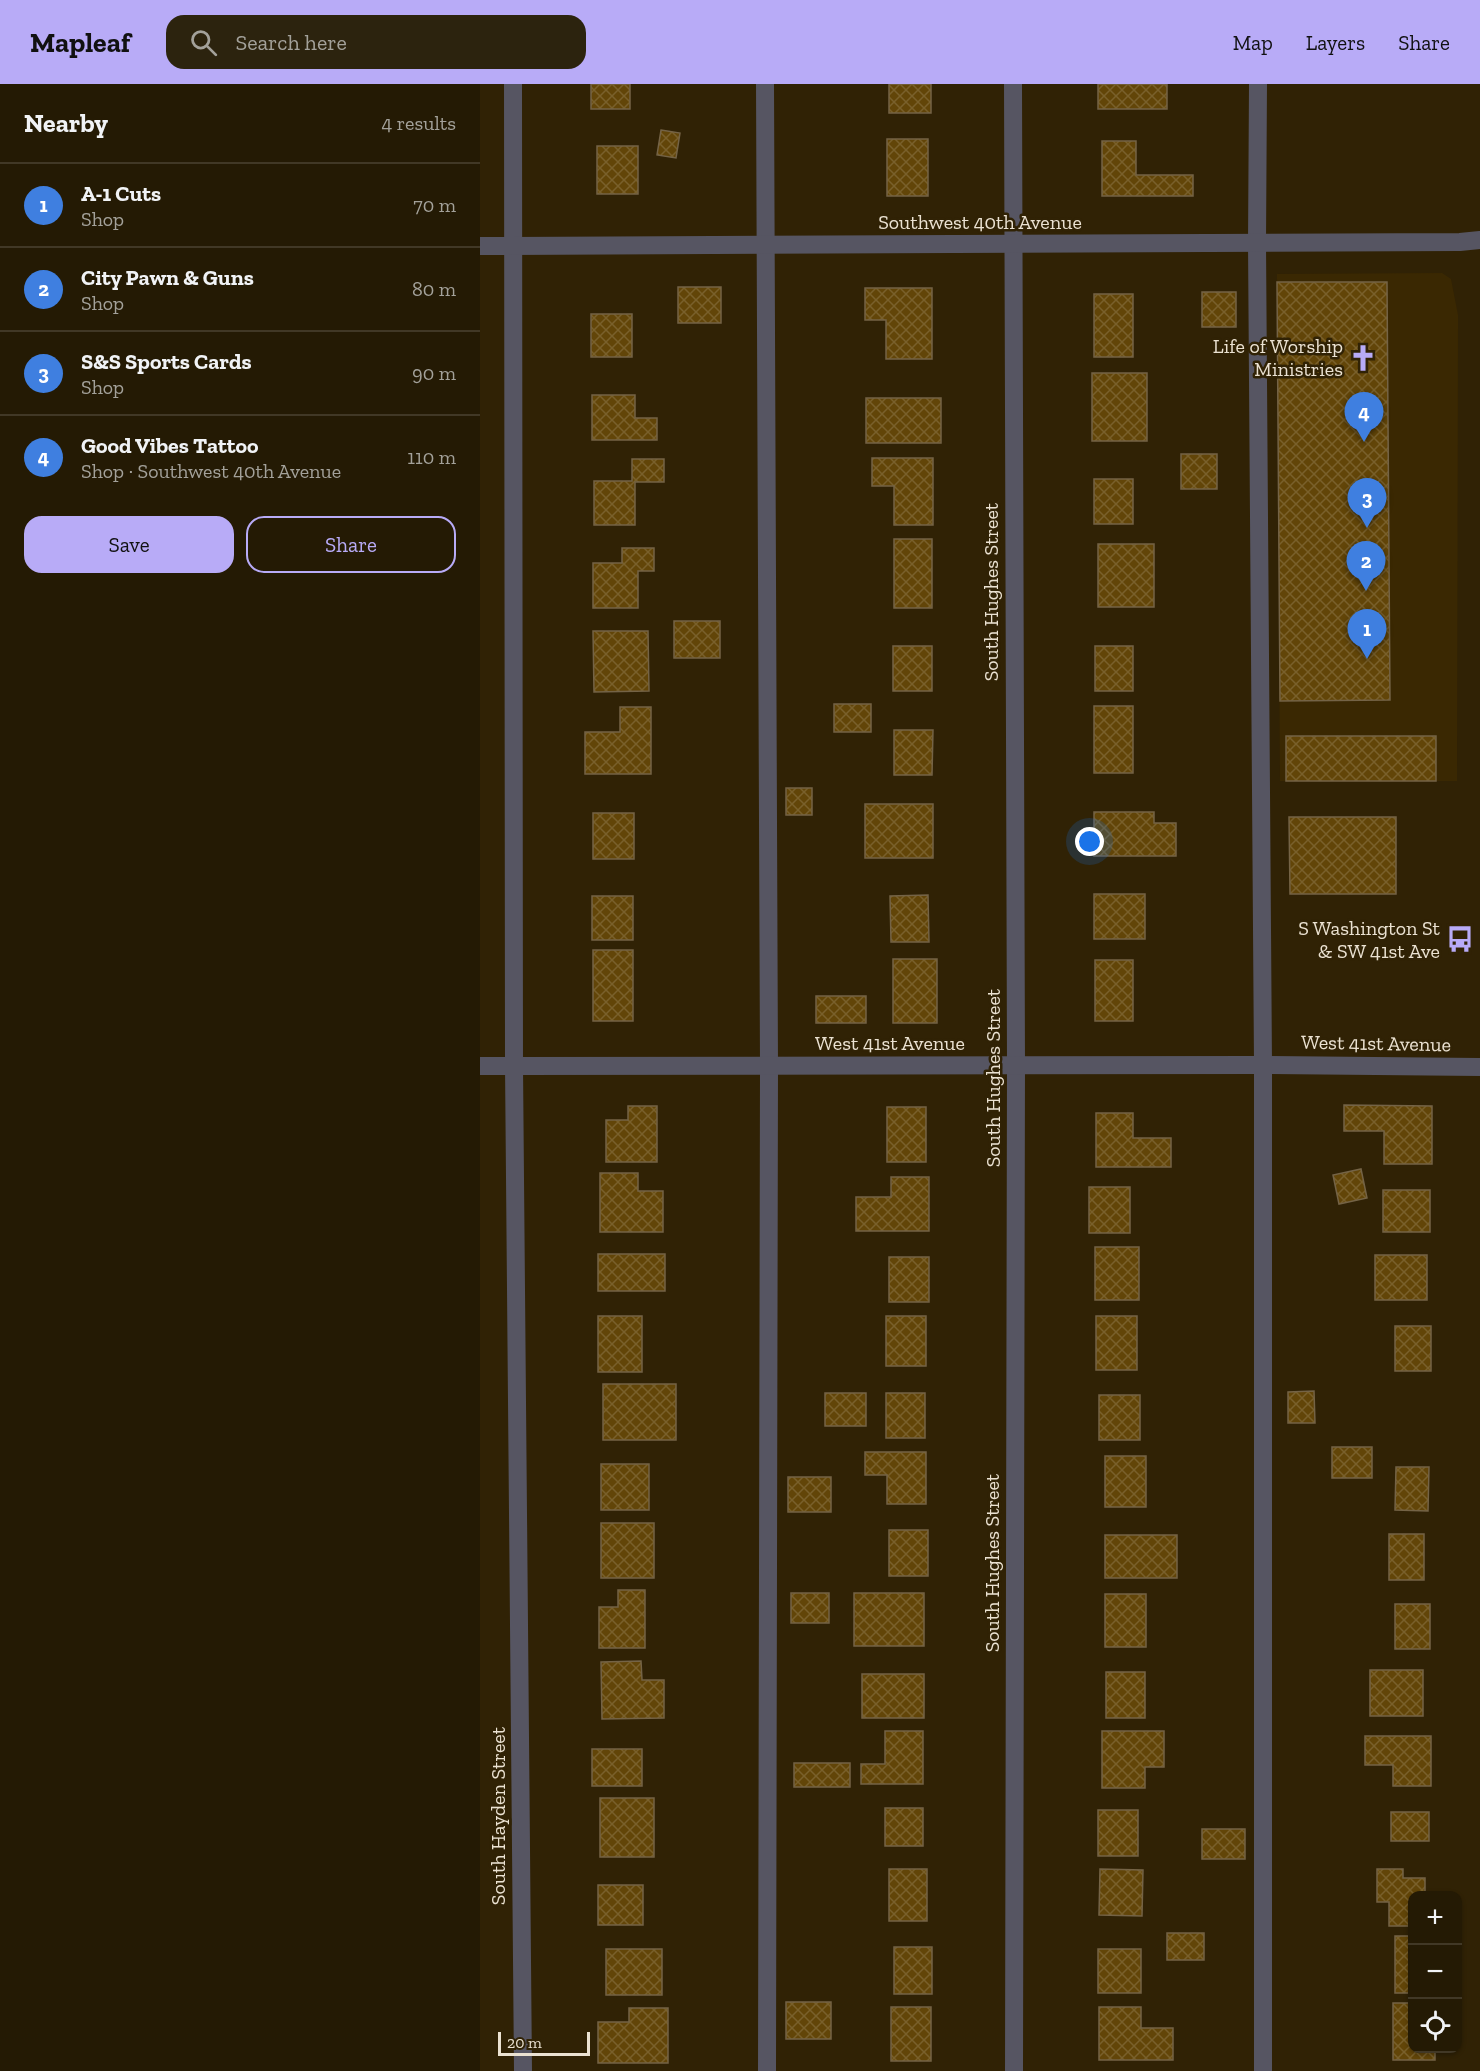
<!DOCTYPE html>
<html lang="en">
<head>
<meta charset="utf-8">
<style>
  :root { --surface:#241a04; --page:#2c230e; --text:#f1f3f6; --muted:#a3a19a; --line:#413826; --accent:#b8abf7 }
  body { margin:0; font-family:"Zilla Slab",serif; background:var(--page); color:var(--text) }
  .controls { position:absolute; right:18px; bottom:18px; display:grid; overflow:hidden; border-radius:12px; box-shadow:0 2px 4px #0004 }
  .controls button { width:54px; height:54px; display:grid; place-items:center; padding:0; border:0; border-bottom:2px solid var(--line); background:var(--surface); color:var(--text); font:30px sans-serif }
  .scale { position:absolute; left:18px; bottom:15px; width:92px; box-sizing:border-box; padding-left:6px; border:3px solid #ebe2d2; border-top:0; font-size:16px; line-height:21px; white-space:nowrap; color:#ebe2d2; -webkit-text-stroke:4px #302205; paint-order:stroke }
  .you { position:absolute; left:610px; top:758px; width:21px; height:21px; margin:-15px; border:4px solid #fff; border-radius:50%; background:#1a73e8; box-shadow:0 0 0 9px #1a73e833 }
  .badge { display:grid; place-items:center; width:39px; height:39px; border-radius:50%; background:var(--accent); color:#fff; font-size:20px; font-weight:700 }
  .pin { position:absolute; translate:-50% -50px; filter:drop-shadow(0 2px 3px #0008) }
  .pin::after { content:''; position:absolute; top:32px; width:21px; height:18px; background:inherit; clip-path:polygon(0 0,100% 0,50% 100%) }
  .list { margin:0; padding:0; list-style:none }
  h2 { display:flex; justify-content:space-between; align-items:center; height:78px; margin:0; padding:0 24px; font-size:26px }
  h2 small { font-size:20px; font-weight:400; color:var(--muted) }
  .list li { display:grid; grid-template-columns:39px 1fr auto; gap:18px; align-items:center; box-sizing:border-box; height:84px; padding:0 24px; border-top:2px solid var(--line) }
  .list b { display:block; font-size:22px; white-space:nowrap }
  .list p { margin:0; font-size:20px; white-space:nowrap; color:var(--muted) }
  .list em { font-size:20px; font-style:normal; color:var(--muted) }
  .actions { display:flex; gap:12px; padding:18px 24px }
  .actions a { flex:1; padding:14px 0; border:2px solid var(--accent); border-radius:18px; text-align:center; font-size:21px; color:var(--accent) }
  .actions .main { background:var(--accent); color:#111 }
  .icon { flex:none; width:33px; height:33px; fill:none; stroke:currentColor; stroke-width:2; stroke-linecap:round; stroke-linejoin:round }
  .map { position:relative; flex:none; width:1000px; height:1987px; overflow:hidden }
  header { display:flex; align-items:center; gap:36px; box-sizing:border-box; height:84px; padding:0 30px; background:var(--accent); color:#111 }
  header strong { font-size:28px }
  nav { display:flex; gap:33px; margin-inline-start:auto; font-size:21px }
  .search { width:420px; height:54px; background:var(--page); display:flex; align-items:center; gap:15px; box-sizing:border-box; padding:0 21px; border-radius:18px; color:var(--muted); font-size:22px }
  main { display:flex }
  aside { flex:1; background:var(--surface) }
  .map>svg:first-child { display:block }
  .built { fill:#3a2802 }
  .building { fill:url(#building-cross-hatch); stroke:#746346; stroke-width:1.5 }
  .lines { fill:none; stroke-linecap:round; stroke-linejoin:round }
  .minor { stroke:#565562; stroke-width:18 }
  .labels { text-anchor:middle; dominant-baseline:central; stroke-width:5; stroke-linejoin:round; paint-order:stroke }
  .street-label { font-size:20px; fill:#ebe2d2; stroke:#302205 }
  .poi-label { font-size:20px; fill:#ebe2d2; stroke:#302205; text-anchor:end }
</style>
</head>
<body>
<header>
<strong>Mapleaf</strong>
<div class="search"><svg class="icon" aria-label="search" viewBox="0 0 24 24"><circle cx="10" cy="10" r="6"/><path d="M15 15l6 6"/></svg>Search here</div>
<nav><a>Map</a><a>Layers</a><a>Share</a></nav>
</header>
<main>
<aside>
<h2>Nearby<small>4 results</small></h2>
<ul class="list">
<li><span class="badge" style="background:#3f7fe0">1</span><div><b>A-1 Cuts</b><p>Shop</p></div><em>70 m</em></li>
<li><span class="badge" style="background:#3f7fe0">2</span><div><b>City Pawn &amp; Guns</b><p>Shop</p></div><em>80 m</em></li>
<li><span class="badge" style="background:#3f7fe0">3</span><div><b>S&amp;S Sports Cards</b><p>Shop</p></div><em>90 m</em></li>
<li><span class="badge" style="background:#3f7fe0">4</span><div><b>Good Vibes Tattoo</b><p>Shop · Southwest 40th Avenue</p></div><em>110 m</em></li>
</ul>
<div class="actions"><a class="main">Save</a><a>Share</a></div>
</aside>
<div class="map">
<svg width="1000" height="1987" viewBox="0 0 1000 1987">
  <defs>
    <pattern id="building-cross-hatch" width="8" height="8" patternUnits="userSpaceOnUse" patternTransform="scale(1.5)"><rect width="8" height="8" fill="#624508"/><path d="M0 0l8 8M0 8l8-8" fill="none" stroke="#79602b"/></pattern>
  </defs>
  <rect width="100%" height="100%" fill="#302205"/>
  <!-- built -->
  <polygon class="built" points="962,189 971,195 978,231 977,697 800,697 797,190"/>
  <!-- building -->
  <g class="building">
    <rect x="111" y="0" width="39" height="25"/>
    <rect x="409" y="0" width="42" height="29"/>
    <rect x="618" y="0" width="69" height="25"/>
    <polygon points="181,46 200,49 196,74 177,71"/>
    <rect x="407" y="55" width="41" height="57"/>
    <polygon points="622,57 656,57 656,91 713,91 713,112 622,112"/>
    <rect x="117" y="62" width="41" height="48"/>
    <polygon points="797,198 907,198 910,616 800,617"/>
    <rect x="198" y="203" width="43" height="36"/>
    <polygon points="385,204 452,204 452,275 406,275 406,236 385,236"/>
    <rect x="722" y="208" width="34" height="35"/>
    <rect x="614" y="210" width="39" height="63"/>
    <rect x="111" y="230" width="41" height="43"/>
    <rect x="612" y="289" width="55" height="68"/>
    <polygon points="112,311 155,311 155,334 177,334 177,356 112,356"/>
    <rect x="386" y="314" width="75" height="45"/>
    <rect x="701" y="370" width="36" height="35"/>
    <polygon points="392,374 453,374 453,441 414,441 414,402 392,402"/>
    <polygon points="152,375 184,375 184,398 155,398 155,441 114,441 114,397 152,397"/>
    <rect x="614" y="395" width="39" height="45"/>
    <rect x="414" y="455" width="38" height="69"/>
    <rect x="618" y="460" width="56" height="63"/>
    <polygon points="142,464 174,464 174,487 158,487 158,524 113,524 113,479 142,479"/>
    <rect x="194" y="537" width="46" height="37"/>
    <polygon points="113,547 168,547 169,607 114,608"/>
    <rect x="413" y="562" width="39" height="45"/>
    <rect x="615" y="562" width="38" height="45"/>
    <rect x="354" y="620" width="37" height="28"/>
    <rect x="614" y="622" width="39" height="67"/>
    <polygon points="140,623 171,623 171,690 105,690 105,648 140,648"/>
    <polygon points="414,646 453,646 452,691 414,691"/>
    <rect x="806" y="652" width="150" height="45"/>
    <rect x="306" y="704" width="26" height="27"/>
    <rect x="385" y="720" width="68" height="54"/>
    <polygon points="614,728 674,728 674,739 696,739 696,772 614,772"/>
    <rect x="113" y="729" width="41" height="46"/>
    <polygon points="809,733 916,733 916,810 810,810"/>
    <rect x="614" y="810" width="51" height="45"/>
    <polygon points="448,811 449,858 411,858 410,812"/>
    <rect x="112" y="812" width="41" height="44"/>
    <rect x="113" y="866" width="40" height="71"/>
    <rect x="413" y="875" width="44" height="64"/>
    <rect x="615" y="876" width="38" height="61"/>
    <rect x="336" y="912" width="50" height="27"/>
    <polygon points="864,1021 952,1022 952,1080 904,1080 904,1047 864,1047"/>
    <polygon points="148,1022 177,1022 177,1078 126,1078 126,1036 148,1036"/>
    <rect x="407" y="1023" width="39" height="55"/>
    <polygon points="616,1029 653,1029 653,1054 691,1054 691,1083 616,1083"/>
    <polygon points="881,1085 887,1114 859,1120 853,1091"/>
    <polygon points="120,1089 158,1089 158,1107 183,1107 183,1148 120,1148"/>
    <polygon points="411,1093 449,1093 449,1147 376,1147 376,1113 411,1113"/>
    <rect x="609" y="1103" width="41" height="46"/>
    <rect x="903" y="1106" width="47" height="42"/>
    <rect x="615" y="1163" width="44" height="53"/>
    <rect x="118" y="1170" width="67" height="37"/>
    <rect x="895" y="1171" width="52" height="45"/>
    <rect x="409" y="1173" width="40" height="45"/>
    <rect x="118" y="1232" width="44" height="56"/>
    <rect x="406" y="1232" width="40" height="50"/>
    <rect x="616" y="1232" width="41" height="54"/>
    <rect x="915" y="1242" width="36" height="45"/>
    <rect x="123" y="1300" width="73" height="56"/>
    <polygon points="834,1307 835,1339 808,1339 808,1308"/>
    <rect x="345" y="1309" width="41" height="33"/>
    <rect x="406" y="1309" width="39" height="45"/>
    <rect x="619" y="1311" width="41" height="45"/>
    <rect x="852" y="1363" width="40" height="31"/>
    <polygon points="385,1368 446,1368 446,1420 407,1420 407,1391 385,1391"/>
    <rect x="625" y="1372" width="41" height="51"/>
    <rect x="121" y="1380" width="48" height="46"/>
    <polygon points="916,1383 949,1383 948,1427 915,1426"/>
    <rect x="308" y="1393" width="43" height="35"/>
    <rect x="121" y="1439" width="53" height="55"/>
    <rect x="409" y="1446" width="39" height="46"/>
    <rect x="909" y="1450" width="35" height="46"/>
    <rect x="625" y="1451" width="72" height="43"/>
    <polygon points="138,1506 165,1506 165,1564 119,1564 119,1523 138,1523"/>
    <rect x="311" y="1509" width="38" height="30"/>
    <rect x="374" y="1509" width="70" height="53"/>
    <rect x="625" y="1510" width="41" height="53"/>
    <rect x="915" y="1520" width="35" height="45"/>
    <polygon points="161,1577 162,1596 184,1596 184,1634 122,1635 121,1578"/>
    <rect x="890" y="1586" width="53" height="46"/>
    <rect x="626" y="1588" width="39" height="46"/>
    <rect x="382" y="1590" width="62" height="44"/>
    <polygon points="405,1647 443,1647 443,1700 381,1700 381,1680 405,1680"/>
    <polygon points="622,1647 684,1647 684,1683 665,1683 665,1704 622,1704"/>
    <polygon points="885,1652 951,1652 951,1702 913,1702 913,1681 885,1681"/>
    <rect x="112" y="1665" width="50" height="37"/>
    <rect x="314" y="1679" width="56" height="24"/>
    <rect x="120" y="1714" width="54" height="59"/>
    <rect x="405" y="1724" width="38" height="38"/>
    <rect x="618" y="1726" width="40" height="46"/>
    <rect x="911" y="1728" width="38" height="29"/>
    <rect x="722" y="1745" width="43" height="30"/>
    <rect x="409" y="1785" width="38" height="52"/>
    <polygon points="620,1785 663,1786 662,1832 619,1831"/>
    <polygon points="897,1785 923,1785 923,1794 945,1794 945,1812 932,1812 932,1842 909,1842 909,1818 897,1818"/>
    <rect x="118" y="1801" width="45" height="40"/>
    <rect x="687" y="1849" width="37" height="27"/>
    <rect x="915" y="1852" width="17" height="57"/>
    <rect x="414" y="1863" width="38" height="47"/>
    <rect x="126" y="1865" width="56" height="46"/>
    <rect x="618" y="1865" width="43" height="44"/>
    <rect x="306" y="1918" width="45" height="37"/>
    <polygon points="913,1919 932,1919 932,1964 955,1964 955,1976 913,1976"/>
    <rect x="411" y="1923" width="40" height="54"/>
    <polygon points="619,1923 661,1923 661,1944 693,1944 693,1976 619,1976"/>
    <polygon points="149,1924 188,1924 188,1979 118,1979 118,1938 149,1938"/>
  </g>
  <g class="lines">
    <!-- minor -->
    <g class="minor">
      <polyline points="33,0 34,982 43,1987"/>
      <polyline points="285,0 289,983 287,1987"/>
      <polyline points="533,0 536,981 534,1987"/>
      <polyline points="778,0 777,159 783,981 783,1987"/>
      <polyline points="0,162 980,158 1000,156"/>
      <polyline points="0,982 783,981 1000,983"/>
    </g>
  </g>
  <!-- icons -->
  <defs>
    <symbol id="church-bare" viewBox="-9 -9 18 18"><path d="M-1.2-6h2.4v3.5h3.3v2.4h-3.3V6h-2.4V-.1h-3.3v-2.4h3.3Z" fill="#b8abf7" stroke="#302205" stroke-width="2.5" paint-order="stroke"/></symbol>
    <symbol id="bus-bare" viewBox="-9 -9 18 18"><path d="M-5-6H5V4H4V6H2V4H-2V6H-4V4H-5ZM-3.5-4V0h7V-4ZM-3.5 1.2v1.5H-2V1.2ZM2 1.2v1.5H3.5V1.2Z" fill="#b8abf7" stroke="#302205" stroke-width="2.5" paint-order="stroke"/></symbol>
  </defs>
  <g fill-rule="evenodd">
    <use href="#church-bare" x="864" y="255" width="38" height="38"/>
    <use href="#bus-bare" x="961" y="836" width="38" height="38"/>
  </g>
  <g class="labels">
    <!-- street labels -->
    <g class="street-label">
      <text x="500" y="138">Southwest 40th Avenue</text>
      <text transform="translate(511 508) rotate(-90)">South Hughes Street</text>
      <text x="410" y="959">West 41st Avenue</text>
      <text transform="translate(896 959) rotate(1)">West 41st Avenue</text>
      <text transform="translate(513 994) rotate(-90)">South Hughes Street</text>
      <text transform="translate(512 1479) rotate(-90)">South Hughes Street</text>
      <text transform="translate(18 1732) rotate(-90)">South Hayden Street</text>
    </g>
    <!-- poi labels -->
    <g class="poi-label">
      <text x="863" y="262">Life of Worship<tspan x="863" dy="23">Ministries</tspan></text>
      <text x="960" y="844">S Washington St<tspan x="960" dy="23">&amp; SW 41st Ave</tspan></text>
    </g>
  </g>
</svg>
<div class="controls">
<button>+</button>
<button>−</button>
<button><svg class="icon" aria-label="locate" viewBox="0 0 24 24"><circle cx="12" cy="12" r="6"/><path d="M12 2v4M12 18v4M2 12h4M18 12h4"/></svg></button>
</div>
<div class="scale">20 m</div>
<div class="you"></div>
<div class="pin badge" style="left:887px;top:575px;background:#3f7fe0">1</div>
<div class="pin badge" style="left:886px;top:507px;background:#3f7fe0">2</div>
<div class="pin badge" style="left:887px;top:444px;background:#3f7fe0">3</div>
<div class="pin badge" style="left:884px;top:358px;background:#3f7fe0">4</div>
</div>
</main>
</body>
</html>
